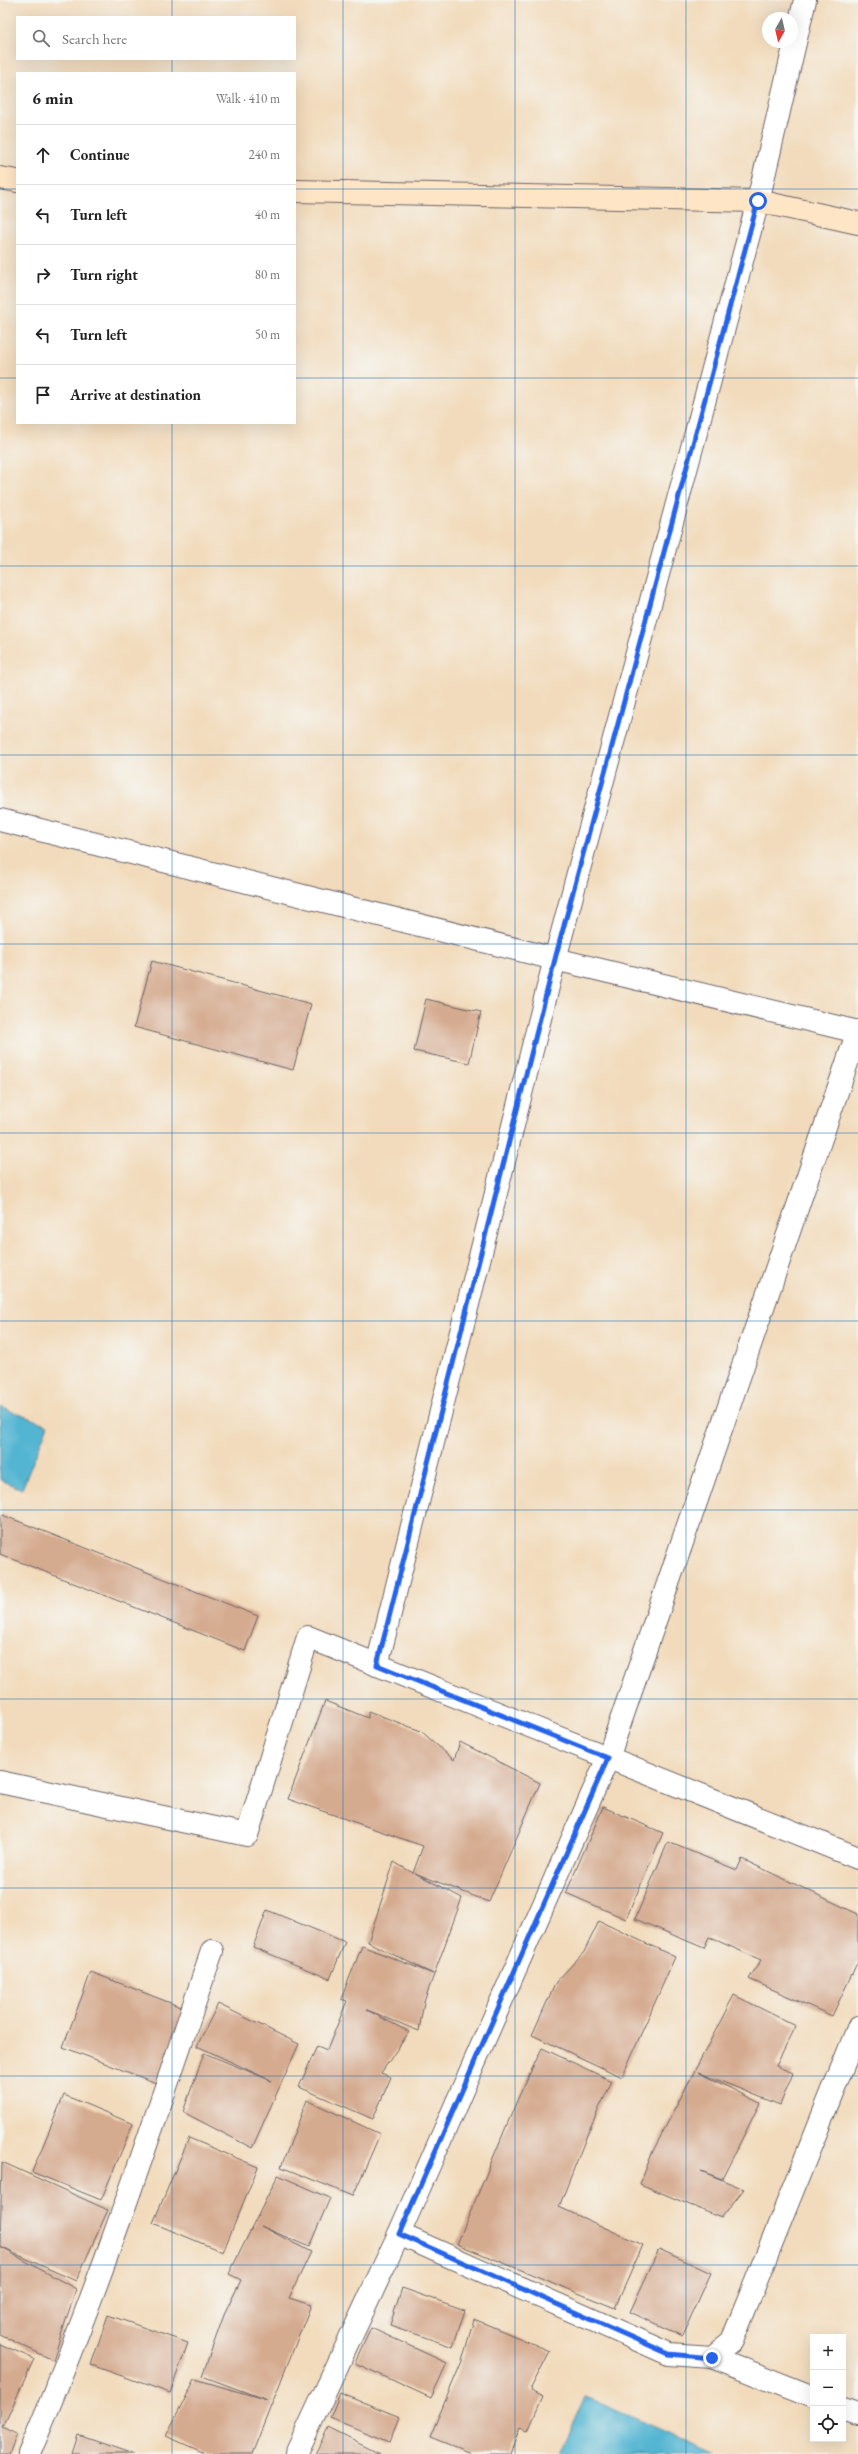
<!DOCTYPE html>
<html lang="en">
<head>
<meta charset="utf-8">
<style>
  :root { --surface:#fff; --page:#f6f6f6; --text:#222; --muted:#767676; --line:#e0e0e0 }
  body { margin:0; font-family:"EB Garamond",serif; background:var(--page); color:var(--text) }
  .controls { position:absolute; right:12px; bottom:12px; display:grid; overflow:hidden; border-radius:0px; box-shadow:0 4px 16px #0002 }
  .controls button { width:36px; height:36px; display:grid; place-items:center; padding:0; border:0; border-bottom:1px solid var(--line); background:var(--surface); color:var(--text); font:20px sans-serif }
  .compass { position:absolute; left:762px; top:12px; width:36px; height:36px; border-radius:50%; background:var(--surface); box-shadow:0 4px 16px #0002; rotate:188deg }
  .stop { position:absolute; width:12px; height:12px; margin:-9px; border:3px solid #2563eb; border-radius:50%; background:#fff }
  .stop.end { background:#2563eb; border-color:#fff; box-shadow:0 1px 4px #0008 }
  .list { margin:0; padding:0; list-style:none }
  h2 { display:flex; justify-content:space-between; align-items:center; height:52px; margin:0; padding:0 16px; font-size:17px }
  h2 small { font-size:13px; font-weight:400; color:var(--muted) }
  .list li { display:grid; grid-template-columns:26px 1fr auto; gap:12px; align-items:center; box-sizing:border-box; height:60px; padding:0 16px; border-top:1px solid var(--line) }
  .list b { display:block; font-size:15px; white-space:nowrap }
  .list em { font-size:13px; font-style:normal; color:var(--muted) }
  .icon { flex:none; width:22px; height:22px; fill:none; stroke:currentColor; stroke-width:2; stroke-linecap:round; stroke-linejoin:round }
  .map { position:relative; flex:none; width:858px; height:2454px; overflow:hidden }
  .search { position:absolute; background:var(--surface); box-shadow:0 4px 16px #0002; left:16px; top:16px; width:280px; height:44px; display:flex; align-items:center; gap:10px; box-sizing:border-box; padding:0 14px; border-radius:0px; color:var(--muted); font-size:15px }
  .panel { position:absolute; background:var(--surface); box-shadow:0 4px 16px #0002; left:16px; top:72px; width:280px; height:352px; border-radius:0px }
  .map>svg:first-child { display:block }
  .water { fill:#53b5d2; stroke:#3a6c86 }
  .building { fill:#d5ab90 }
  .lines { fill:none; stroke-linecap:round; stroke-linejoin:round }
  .street-casing { stroke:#6b6368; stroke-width:24 }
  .secondary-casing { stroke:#6b6368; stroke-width:24 }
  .street { stroke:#fff; stroke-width:22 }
  .secondary { stroke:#fee5c5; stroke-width:22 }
  .route { stroke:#2563eb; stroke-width:5 }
  .grid { fill:none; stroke:#1f6fb2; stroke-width:1; stroke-opacity:0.55 }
</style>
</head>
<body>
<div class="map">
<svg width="858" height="2454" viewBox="0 0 858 2454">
  <rect width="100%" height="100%" fill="#f6f6f2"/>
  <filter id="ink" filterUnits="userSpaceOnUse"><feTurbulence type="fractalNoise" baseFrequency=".025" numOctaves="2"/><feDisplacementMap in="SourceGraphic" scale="8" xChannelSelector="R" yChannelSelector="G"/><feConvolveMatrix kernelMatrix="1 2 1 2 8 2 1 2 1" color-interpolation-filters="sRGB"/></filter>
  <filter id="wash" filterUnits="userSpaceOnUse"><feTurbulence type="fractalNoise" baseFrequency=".012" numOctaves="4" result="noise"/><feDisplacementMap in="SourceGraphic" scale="16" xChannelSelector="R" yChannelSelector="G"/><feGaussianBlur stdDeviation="0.9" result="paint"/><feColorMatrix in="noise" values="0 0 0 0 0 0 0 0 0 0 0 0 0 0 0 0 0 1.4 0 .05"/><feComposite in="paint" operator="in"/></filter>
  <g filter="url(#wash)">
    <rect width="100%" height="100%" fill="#f2dbbc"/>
    <!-- water -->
    <g class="water">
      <polygon points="0,1407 48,1425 22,1489 0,1480"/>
      <polygon points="585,2397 586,2397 715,2454 560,2454"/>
    </g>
    <g id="blocks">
      <!-- building -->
      <g class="building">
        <polygon points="152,961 311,1004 293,1070 134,1027"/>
        <polygon points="426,999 481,1012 469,1063 414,1051"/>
        <polygon points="0,1514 258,1616 245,1651 0,1554"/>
        <polygon points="325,1701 368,1718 368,1711 421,1731 454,1760 460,1742 540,1783 489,1902 415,1873 462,1898 424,2002 419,2031 367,2010 409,2032 381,2073 391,2077 373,2119 299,2087 317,2046 327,2050 347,2001 341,1999 362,1946 433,1974 368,1942 394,1862 413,1873 423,1846 288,1799"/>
        <polygon points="603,1807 663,1833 626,1919 566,1893"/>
        <polygon points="668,1842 737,1870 742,1859 858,1914 858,1961 832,2016 749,1979 761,1960 709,1937 704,1948 635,1919"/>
        <polygon points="267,1910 345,1942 330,1979 253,1947"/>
        <polygon points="599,1921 675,1957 622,2077 532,2035 556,1982 584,1952"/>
        <polygon points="91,1972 186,2009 156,2083 63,2047"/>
        <polygon points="734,1995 796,2026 776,2066 793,2073 780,2105 698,2072 760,2103 722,2179 701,2171 744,2189 721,2218 640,2184 653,2151"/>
        <polygon points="218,2004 299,2044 252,2148 183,2112 204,2053 272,2081 197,2046"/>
        <polygon points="542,2048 612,2081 589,2130 559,2207 643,2245 615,2308 457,2244 519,2096"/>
        <polygon points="64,2095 133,2124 101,2200 32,2172"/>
        <polygon points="307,2100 380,2134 353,2196 281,2167"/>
        <polygon points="189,2138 258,2167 223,2252 153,2223"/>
        <polygon points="2,2162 108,2210 76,2281 0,2247"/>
        <polygon points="278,2175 330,2198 309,2247 261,2226 311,2252 289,2298 311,2305 252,2454 207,2454 166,2436 195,2379 267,2400 202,2376 224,2315 241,2280 229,2274"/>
        <polygon points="0,2247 76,2289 53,2360 0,2335"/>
        <polygon points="659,2249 711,2273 682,2336 630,2312"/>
        <polygon points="402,2288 465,2310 453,2347 390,2325"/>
        <polygon points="108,2315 188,2343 170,2393 91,2365"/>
        <polygon points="474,2319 550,2351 530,2390 543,2396 528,2431 520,2428 510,2454 473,2454 430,2437 462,2361"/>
        <polygon points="371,2328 447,2363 431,2398 355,2363"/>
        <polygon points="0,2344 34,2359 3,2427 17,2434 9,2454 0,2454"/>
        <polygon points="340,2393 400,2417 390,2442 330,2418"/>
        <polygon points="328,2428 380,2454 315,2454"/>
        <polygon points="78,2435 133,2454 72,2454"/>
      </g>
    </g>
  </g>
  <g filter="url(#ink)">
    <use href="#blocks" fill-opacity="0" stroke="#6b6368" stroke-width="1"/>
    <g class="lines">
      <defs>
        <g id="street">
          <polyline points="0,820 555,959 858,1032"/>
          <polyline points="377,1665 555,959 758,201 805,0"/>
          <polyline points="0,1782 247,1835 308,1637 858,1858"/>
          <polyline points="399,2234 669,2354 712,2357 732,2341 858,2028"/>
          <polyline points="712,2357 813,2397"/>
          <polyline points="843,2409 858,2414"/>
          <path d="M29,2454C99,2289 155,2120 212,1951"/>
          <polyline points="296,2454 399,2234 608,1758 858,1031"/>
        </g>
        <g id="secondary">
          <polyline points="0,178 17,181"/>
          <polyline points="295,191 758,201 858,223"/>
        </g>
      </defs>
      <!-- street casing -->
      <use href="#street" class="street-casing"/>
      <!-- secondary casing -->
      <use href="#secondary" class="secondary-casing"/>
      <!-- street -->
      <use href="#street" class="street"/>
      <!-- secondary -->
      <use href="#secondary" class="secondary"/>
    </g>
  </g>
  <g class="lines" filter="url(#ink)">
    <!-- route -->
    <polyline class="route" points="712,2358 669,2354 399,2234 608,1758 377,1665 555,959 758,201"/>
  </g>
  <!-- grid -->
  <path class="grid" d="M172,0V17M343,0V2454M515,0V2454M686,0V2454M172,59V73M0,189H17M295,189H858M0,378H17M295,378H858M172,423V2454M0,566H858M0,755H858M0,944H858M0,1133H858M0,1321H858M0,1510H858M0,1699H858M0,1888H858M0,2076H858M0,2265H858"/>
</svg>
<div class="controls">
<button>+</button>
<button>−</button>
<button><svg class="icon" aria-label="locate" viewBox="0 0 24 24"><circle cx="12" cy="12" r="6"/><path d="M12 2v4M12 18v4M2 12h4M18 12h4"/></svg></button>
</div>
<svg class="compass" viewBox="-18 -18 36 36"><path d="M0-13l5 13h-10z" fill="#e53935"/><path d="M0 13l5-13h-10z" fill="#767676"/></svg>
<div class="stop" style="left:758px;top:201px"></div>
<div class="stop end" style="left:712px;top:2358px"></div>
<div class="search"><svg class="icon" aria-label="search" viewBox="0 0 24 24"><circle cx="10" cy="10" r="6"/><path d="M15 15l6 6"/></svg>Search here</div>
<section class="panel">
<h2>6 min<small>Walk · 410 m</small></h2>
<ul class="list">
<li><svg class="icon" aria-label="ahead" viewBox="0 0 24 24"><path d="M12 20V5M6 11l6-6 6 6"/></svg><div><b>Continue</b></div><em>240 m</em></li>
<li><svg class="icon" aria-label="left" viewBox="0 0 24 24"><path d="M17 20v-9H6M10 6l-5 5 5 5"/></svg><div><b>Turn left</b></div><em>40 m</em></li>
<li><svg class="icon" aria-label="right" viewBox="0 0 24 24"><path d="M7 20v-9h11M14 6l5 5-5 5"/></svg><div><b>Turn right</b></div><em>80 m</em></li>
<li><svg class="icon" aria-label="left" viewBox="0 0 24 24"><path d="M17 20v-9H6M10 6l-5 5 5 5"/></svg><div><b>Turn left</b></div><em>50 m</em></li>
<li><svg class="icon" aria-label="arrive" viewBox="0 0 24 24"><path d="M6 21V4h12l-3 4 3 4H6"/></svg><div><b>Arrive at destination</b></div></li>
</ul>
</section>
</div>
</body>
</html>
